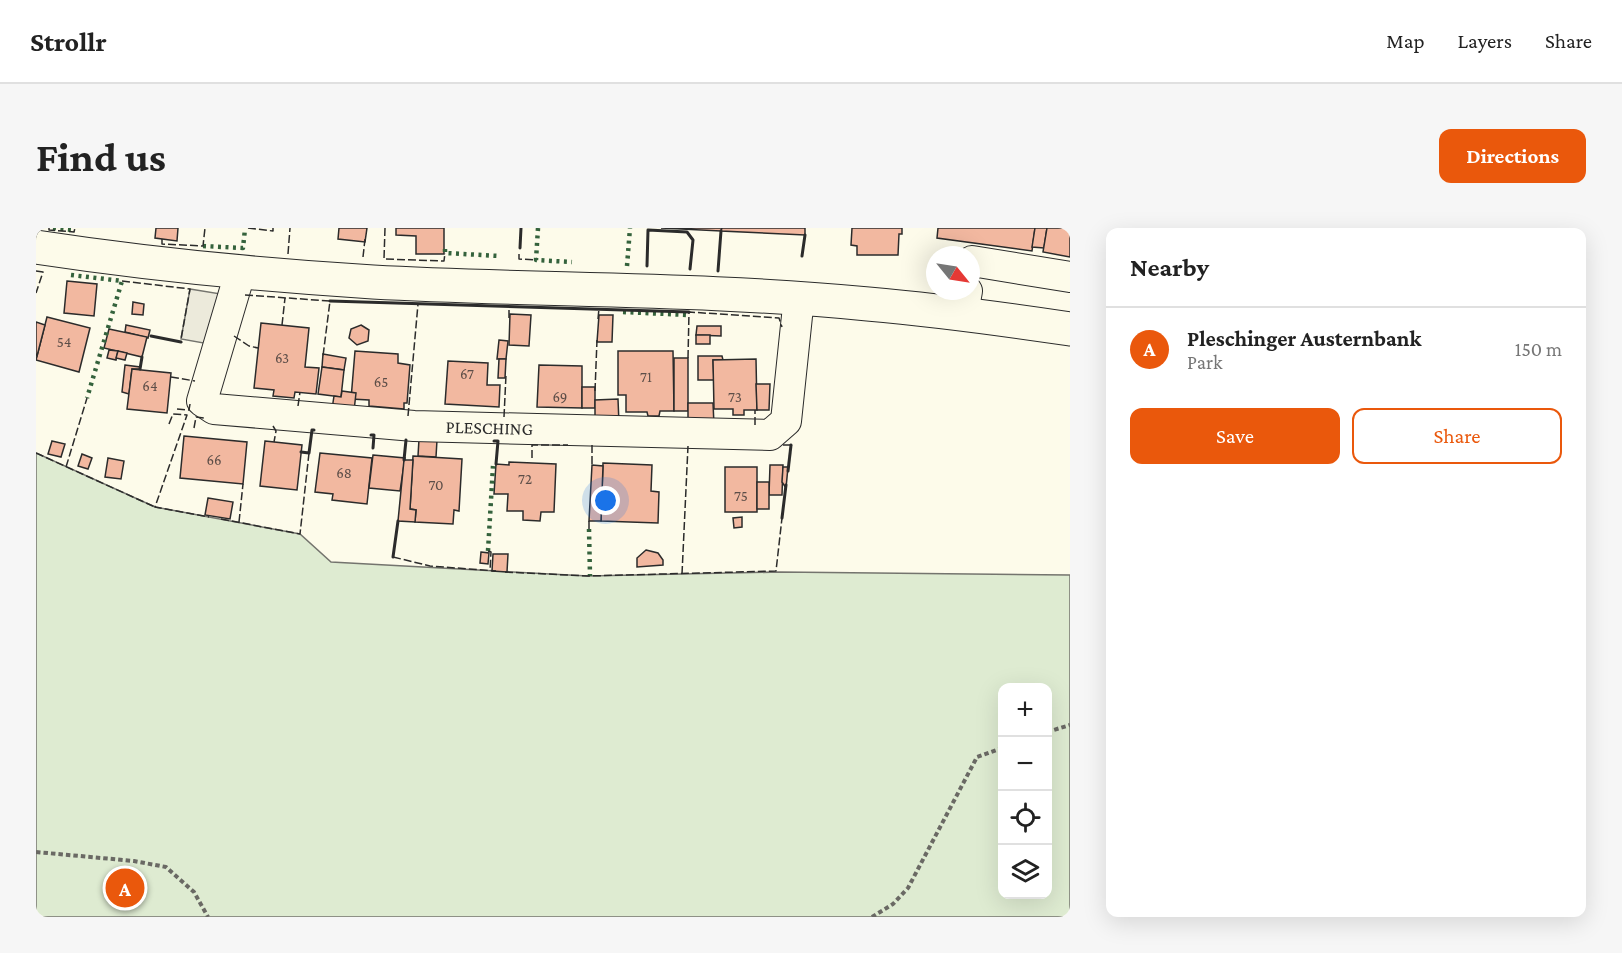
<!DOCTYPE html>
<html lang="en">
<head>
<meta charset="utf-8">
<style>
  :root { --surface:#fff; --page:#f6f6f6; --text:#222; --muted:#767676; --line:#e0e0e0; --accent:#ea580c }
  body { margin:0; font-family:"Crimson Pro",serif; background:var(--page); color:var(--text) }
  .controls { position:absolute; right:18px; bottom:18px; display:grid; overflow:hidden; border-radius:12px; box-shadow:0 6px 24px #0002 }
  .controls button { width:54px; height:54px; display:grid; place-items:center; padding:0; border:0; border-bottom:2px solid var(--line); background:var(--surface); color:var(--text); font:30px sans-serif }
  .compass { position:absolute; left:890px; top:18px; width:54px; height:54px; border-radius:50%; background:var(--surface); box-shadow:0 6px 24px #0002; rotate:120deg }
  .you { position:absolute; left:570px; top:273px; width:21px; height:21px; margin:-15px; border:4px solid #fff; border-radius:50%; background:#1a73e8; box-shadow:0 0 0 9px #1a73e833 }
  .badge { display:grid; place-items:center; width:39px; height:39px; border-radius:50%; background:var(--accent); color:#fff; font-size:20px; font-weight:700 }
  .pin { position:absolute; translate:-50% -50%; border:3px solid #fff; box-shadow:0 2px 6px #0006 }
  .list { margin:0; padding:0; list-style:none }
  h2 { display:flex; justify-content:space-between; align-items:center; height:78px; margin:0; padding:0 24px; font-size:26px }
  h2 small { font-size:20px; font-weight:400; color:var(--muted) }
  .list li { display:grid; grid-template-columns:39px 1fr auto; gap:18px; align-items:center; box-sizing:border-box; height:84px; padding:0 24px; border-top:2px solid var(--line) }
  .list b { display:block; font-size:22px; white-space:nowrap }
  .list p { margin:0; font-size:20px; white-space:nowrap; color:var(--muted) }
  .list em { font-size:20px; font-style:normal; color:var(--muted) }
  .actions { display:flex; gap:12px; padding:18px 24px }
  .actions a { flex:1; padding:14px 0; border:2px solid var(--accent); border-radius:12px; text-align:center; font-size:21px; color:var(--accent) }
  .actions .main { background:var(--accent); color:#fff }
  .icon { flex:none; width:33px; height:33px; fill:none; stroke:currentColor; stroke-width:2; stroke-linecap:round; stroke-linejoin:round }
  .map { position:relative; flex:none; width:1034px; height:689px; overflow:hidden; border-radius:12px }
  header { display:flex; align-items:center; gap:36px; box-sizing:border-box; height:84px; padding:0 30px; background:var(--surface); border-bottom:2px solid var(--line) }
  header strong { font-size:28px }
  nav { display:flex; gap:33px; margin-inline-start:auto; font-size:21px }
  .intro { display:flex; align-items:center; justify-content:space-between; box-sizing:border-box; height:144px; padding:0 36px }
  h1 { margin:0; font-size:42px }
  .button { padding:15px 27px; border-radius:12px; background:var(--accent); color:#fff; font-size:21px; font-weight:700 }
  main { display:flex; gap:36px; padding:0 36px }
  aside { flex:1; background:var(--surface); border-radius:12px; box-shadow:0 6px 24px #0002 }
  .map>svg:first-child { display:block }
  .green { fill:#deebd1; stroke:#74746e; stroke-width:1.5; fill-rule:evenodd }
  .parking { fill:#eceadb; stroke:#74746e; stroke-width:1.5 }
  .building { fill:#f2b8a0; stroke:#2b2b2b; stroke-width:1.5 }
  .lines { fill:none; stroke-linecap:round; stroke-linejoin:round }
  .minor-casing { stroke:#2b2b2b; stroke-width:32 }
  .major-casing { stroke:#2b2b2b; stroke-width:35 }
  .path { stroke:#6a6964; stroke-width:4; stroke-dasharray:4.5 3; stroke-linecap:butt }
  .minor { stroke:#fdfbea; stroke-width:30 }
  .major { stroke:#fdfbea; stroke-width:33 }
  .hedge { stroke:#34623c; stroke-width:4.5; stroke-dasharray:3 4.5; stroke-linecap:butt }
  .fence { stroke:#2b2b2b; stroke-width:1.5; stroke-dasharray:8 3; stroke-linecap:butt }
  .wall { stroke:#2b2b2b; stroke-width:3 }
  .labels { text-anchor:middle; dominant-baseline:central; stroke-width:4.5; stroke-linejoin:round; paint-order:stroke }
  .number-label { font-size:15px; fill:#5d4e48 }
  .street-label { font-size:18px; fill:#2b2b2b; stroke:#fdfbea }
</style>
</head>
<body>
<header>
<strong>Strollr</strong>
<nav><a>Map</a><a>Layers</a><a>Share</a></nav>
</header>
<div class="intro"><h1>Find us</h1><a class="button">Directions</a></div>
<main>
<div class="map">
<svg width="1034" height="689" viewBox="0 0 1034 689">
  <rect width="100%" height="100%" fill="#fdfbea"/>
  <!-- green -->
  <path class="green" d="M0,225L119,279L264,306L295,334L552,348L744,344L1034,347V689H0ZM966,460H1011V666H966Z"/>
  <!-- parking -->
  <polygon class="parking" points="154,61 185,66 173,116 145,111"/>
  <!-- building -->
  <g class="building">
    <polygon points="120,0 142,0 141,13 119,10"/>
    <polygon points="303,0 331,0 329,14 302,11"/>
    <polygon points="360,0 408,0 408,26 380,26 380,8 360,7"/>
    <polygon points="625,0 686,0 685,3"/>
    <polygon points="686,0 769,0 769,7 685,3"/>
    <polygon points="816,0 866,0 866,6 863,6 862,27 821,27 821,18 815,17"/>
    <polygon points="902,0 999,0 996,23 901,10"/>
    <polygon points="999,0 1011,0 1008,20 996,19"/>
    <polygon points="1011,0 1034,0 1034,29 1007,24"/>
    <polygon points="31,53 61,56 58,88 28,85"/>
    <polygon points="97,74 108,76 107,87 96,86"/>
    <polygon points="474,86 495,87 493,118 473,117"/>
    <polygon points="563,87 577,87 576,114 561,114"/>
    <polygon points="11,89 54,100 43,144 0,132"/>
    <polygon points="0,94 9,97 1,128 0,127"/>
    <polygon points="225,95 273,100 269,139 283,140 280,166 259,164 258,170 237,168 238,162 218,160"/>
    <polygon points="90,97 114,102 112,110 89,104"/>
    <polygon points="325,97 333,102 332,113 321,117 313,110 315,101"/>
    <polygon points="661,98 685,98 685,108 660,107"/>
    <polygon points="73,101 111,109 106,129 68,120"/>
    <rect x="660" y="107" width="14" height="9"/>
    <polygon points="463,112 472,113 470,131 461,131"/>
    <polygon points="73,122 82,123 80,132 71,130"/>
    <polygon points="82,123 91,125 89,132 80,130"/>
    <polygon points="319,123 362,126 362,135 374,137 371,175 368,175 368,181 333,178 333,172 315,171"/>
    <polygon points="582,123 637,123 638,183 624,183 623,188 612,188 611,184 590,184 590,167 582,167"/>
    <polygon points="287,126 310,130 308,142 286,139"/>
    <polygon points="662,128 686,128 687,132 677,132 678,152 662,152"/>
    <rect x="638" y="130" width="14" height="53"/>
    <polygon points="463,131 470,131 469,150 462,150"/>
    <polygon points="720,131 721,182 708,182 708,187 697,187 697,181 678,181 677,132"/>
    <polygon points="412,133 452,135 451,157 464,157 463,179 409,176"/>
    <polygon points="89,137 104,139 104,141 96,141 93,166 86,164"/>
    <polygon points="503,137 546,138 546,180 501,179"/>
    <polygon points="286,139 308,142 305,169 282,166"/>
    <polygon points="96,141 135,145 131,185 91,181"/>
    <polygon points="720,156 734,156 733,182 721,182"/>
    <rect x="546" y="159" width="13" height="21"/>
    <polygon points="306,163 320,165 318,183 296,181 298,168 305,169"/>
    <polygon points="582,171 583,196 559,197 559,172"/>
    <polygon points="652,175 677,175 678,197 652,197"/>
    <polygon points="148,208 211,214 207,256 144,250"/>
    <polygon points="383,211 401,212 400,229 382,228"/>
    <polygon points="16,213 29,216 25,229 12,226"/>
    <polygon points="229,213 266,217 261,262 224,258"/>
    <polygon points="284,225 336,230 331,276 296,272 297,266 279,264"/>
    <polygon points="46,226 56,230 52,241 42,238"/>
    <polygon points="337,227 369,230 364,263 333,260"/>
    <polygon points="377,228 426,231 423,283 418,282 417,296 379,294 380,282 374,281"/>
    <polygon points="72,230 88,233 85,251 69,249"/>
    <polygon points="368,232 377,232 374,281 380,282 379,294 362,293"/>
    <polygon points="473,234 520,236 518,284 505,284 504,293 487,292 487,283 471,283 472,266 458,266 460,236 473,237"/>
    <polygon points="567,235 616,237 615,263 623,264 622,295 565,293"/>
    <polygon points="556,237 567,238 565,293 553,293"/>
    <polygon points="734,237 747,237 746,267 733,267"/>
    <rect x="689" y="239" width="32" height="45"/>
    <polygon points="747,239 752,239 750,260 746,254"/>
    <rect x="721" y="254" width="12" height="27"/>
    <polygon points="172,270 197,274 194,291 169,287"/>
    <polygon points="706,289 706,299 698,300 697,290"/>
    <polygon points="610,322 622,325 627,332 627,337 601,339 601,330"/>
    <polygon points="445,324 453,325 452,336 444,335"/>
    <polygon points="457,326 472,326 471,344 456,343"/>
  </g>
  <g class="lines">
    <defs>
      <g id="minor">
        <polyline points="935,37 936,33 1034,49"/>
        <path id="s1" d="M204,45L166,173L178,181L378,198L734,207L750,193L761,88L764,71"/>
        <polyline points="927,85 931,63"/>
      </g>
      <path id="major" d="M0,19C112,36 224,47 337,54C502,63 668,60 832,76C900,82 967,91 1034,101"/>
    </defs>
    <!-- minor casing -->
    <use href="#minor" class="minor-casing"/>
    <!-- major casing -->
    <use href="#major" class="major-casing"/>
    <!-- path -->
    <g class="path">
      <polyline points="1011,504 1034,497"/>
      <polyline points="0,624 98,633 130,639 158,664 172,689"/>
      <polyline points="836,689 857,676 872,660 941,529 966,520"/>
    </g>
    <!-- minor -->
    <use href="#minor" class="minor"/>
    <!-- major -->
    <use href="#major" class="major"/>
    <!-- hedge -->
    <g class="hedge">
      <polyline points="17,0 37,2 38,0"/>
      <polyline points="502,0 500,32 536,34"/>
      <polyline points="167,18 207,20 209,1"/>
      <polyline points="409,21 409,25 463,28"/>
      <polyline points="591,38 594,0"/>
      <polyline points="35,47 86,53 51,170"/>
      <polyline points="587,84 652,87"/>
      <polyline points="553,301 554,348"/>
      <polyline points="452,323 457,238"/>
    </g>
    <!-- fence -->
    <g class="fence">
      <polyline points="13,0 13,2 38,4 39,0"/>
      <polyline points="212,0 237,3 237,0"/>
      <polyline points="349,0 348,31 408,33 409,25"/>
      <polyline points="126,11 126,16 167,18 169,0"/>
      <polyline points="252,26 254,0"/>
      <polyline points="483,26 483,31 500,32"/>
      <polyline points="327,29 329,11"/>
      <polyline points="0,43 7,44 0,65"/>
      <polyline points="86,53 154,61 145,111"/>
      <polyline points="209,67 294,73 287,128"/>
      <polyline points="473,90 473,78"/>
      <polyline points="562,91 563,80"/>
      <polyline points="246,97 249,70"/>
      <polyline points="198,108 213,118 222,120"/>
      <polyline points="652,130 653,84 743,90 746,99"/>
      <polyline points="135,149 159,153"/>
      <polyline points="559,163 561,112"/>
      <polyline points="262,178 264,164"/>
      <polyline points="141,181 153,182 154,176"/>
      <polyline points="372,188 382,76"/>
      <polyline points="468,189 470,147"/>
      <polyline points="133,196 137,186 151,187 119,279 173,289"/>
      <polyline points="719,197 719,182"/>
      <polyline points="237,198 240,203 238,214"/>
      <polyline points="158,200 160,189 168,190"/>
      <polyline points="556,217 556,237"/>
      <polyline points="747,217 755,217"/>
      <polyline points="0,225 119,279"/>
      <polyline points="496,230 496,217 532,217"/>
      <polyline points="30,239 51,170"/>
      <polyline points="185,291 264,306 273,225"/>
      <polyline points="203,294 207,256"/>
      <polyline points="553,301 553,293"/>
      <polyline points="452,323 455,324 454,343"/>
      <polyline points="357,329 394,338 460,343"/>
      <polyline points="469,344 552,348 740,343 746,290"/>
      <polyline points="646,346 652,218"/>
    </g>
    <!-- wall -->
    <g class="wall">
      <polyline points="484,20 485,0"/>
      <polyline points="766,28 769,7"/>
      <polyline points="611,38 612,2 651,4 657,12 654,41"/>
      <polyline points="682,43 685,3"/>
      <polyline points="294,73 653,84"/>
      <polyline points="115,108 145,114"/>
      <polyline points="104,141 106,129"/>
      <polyline points="335,207 338,207 337,220"/>
      <polyline points="458,213 462,213 460,236"/>
      <polyline points="265,224 273,225 276,202 278,202"/>
      <polyline points="368,232 370,212"/>
      <polyline points="752,243 755,217"/>
      <polyline points="746,290 750,257"/>
      <polyline points="357,329 362,293"/>
    </g>
  </g>
  <g class="labels">
    <!-- number labels -->
    <g class="number-label">
      <text x="28" y="114">54</text>
      <text x="246" y="130">63</text>
      <text x="431" y="146">67</text>
      <text x="610" y="149">71</text>
      <text x="345" y="154">65</text>
      <text x="114" y="158">64</text>
      <text x="524" y="169">69</text>
      <text x="699" y="169">73</text>
      <text x="178" y="232">66</text>
      <text x="308" y="245">68</text>
      <text x="489" y="251">72</text>
      <text x="400" y="257">70</text>
      <text x="705" y="268">75</text>
    </g>
    <!-- street labels -->
    <g class="street-label">
      <text stroke="none"><textPath href="#s1" startOffset="424">PLESCHING</textPath></text>
    </g>
  </g>
</svg>
<div class="controls">
<button>+</button>
<button>−</button>
<button><svg class="icon" aria-label="locate" viewBox="0 0 24 24"><circle cx="12" cy="12" r="6"/><path d="M12 2v4M12 18v4M2 12h4M18 12h4"/></svg></button>
<button><svg class="icon" aria-label="layers" viewBox="0 0 24 24"><path d="M12 4l9 5-9 5-9-5zM3 14l9 5 9-5"/></svg></button>
</div>
<svg class="compass" viewBox="-18 -18 36 36"><path d="M0-13l5 13h-10z" fill="#e53935"/><path d="M0 13l5-13h-10z" fill="#767676"/></svg>
<div class="you"></div>
<div class="pin badge" style="left:89px;top:660px">A</div>
</div>
<aside>
<h2>Nearby<small></small></h2>
<ul class="list">
<li><span class="badge">A</span><div><b>Pleschinger Austernbank</b><p>Park</p></div><em>150 m</em></li>
</ul>
<div class="actions"><a class="main">Save</a><a>Share</a></div>
</aside>
</main>
</body>
</html>
